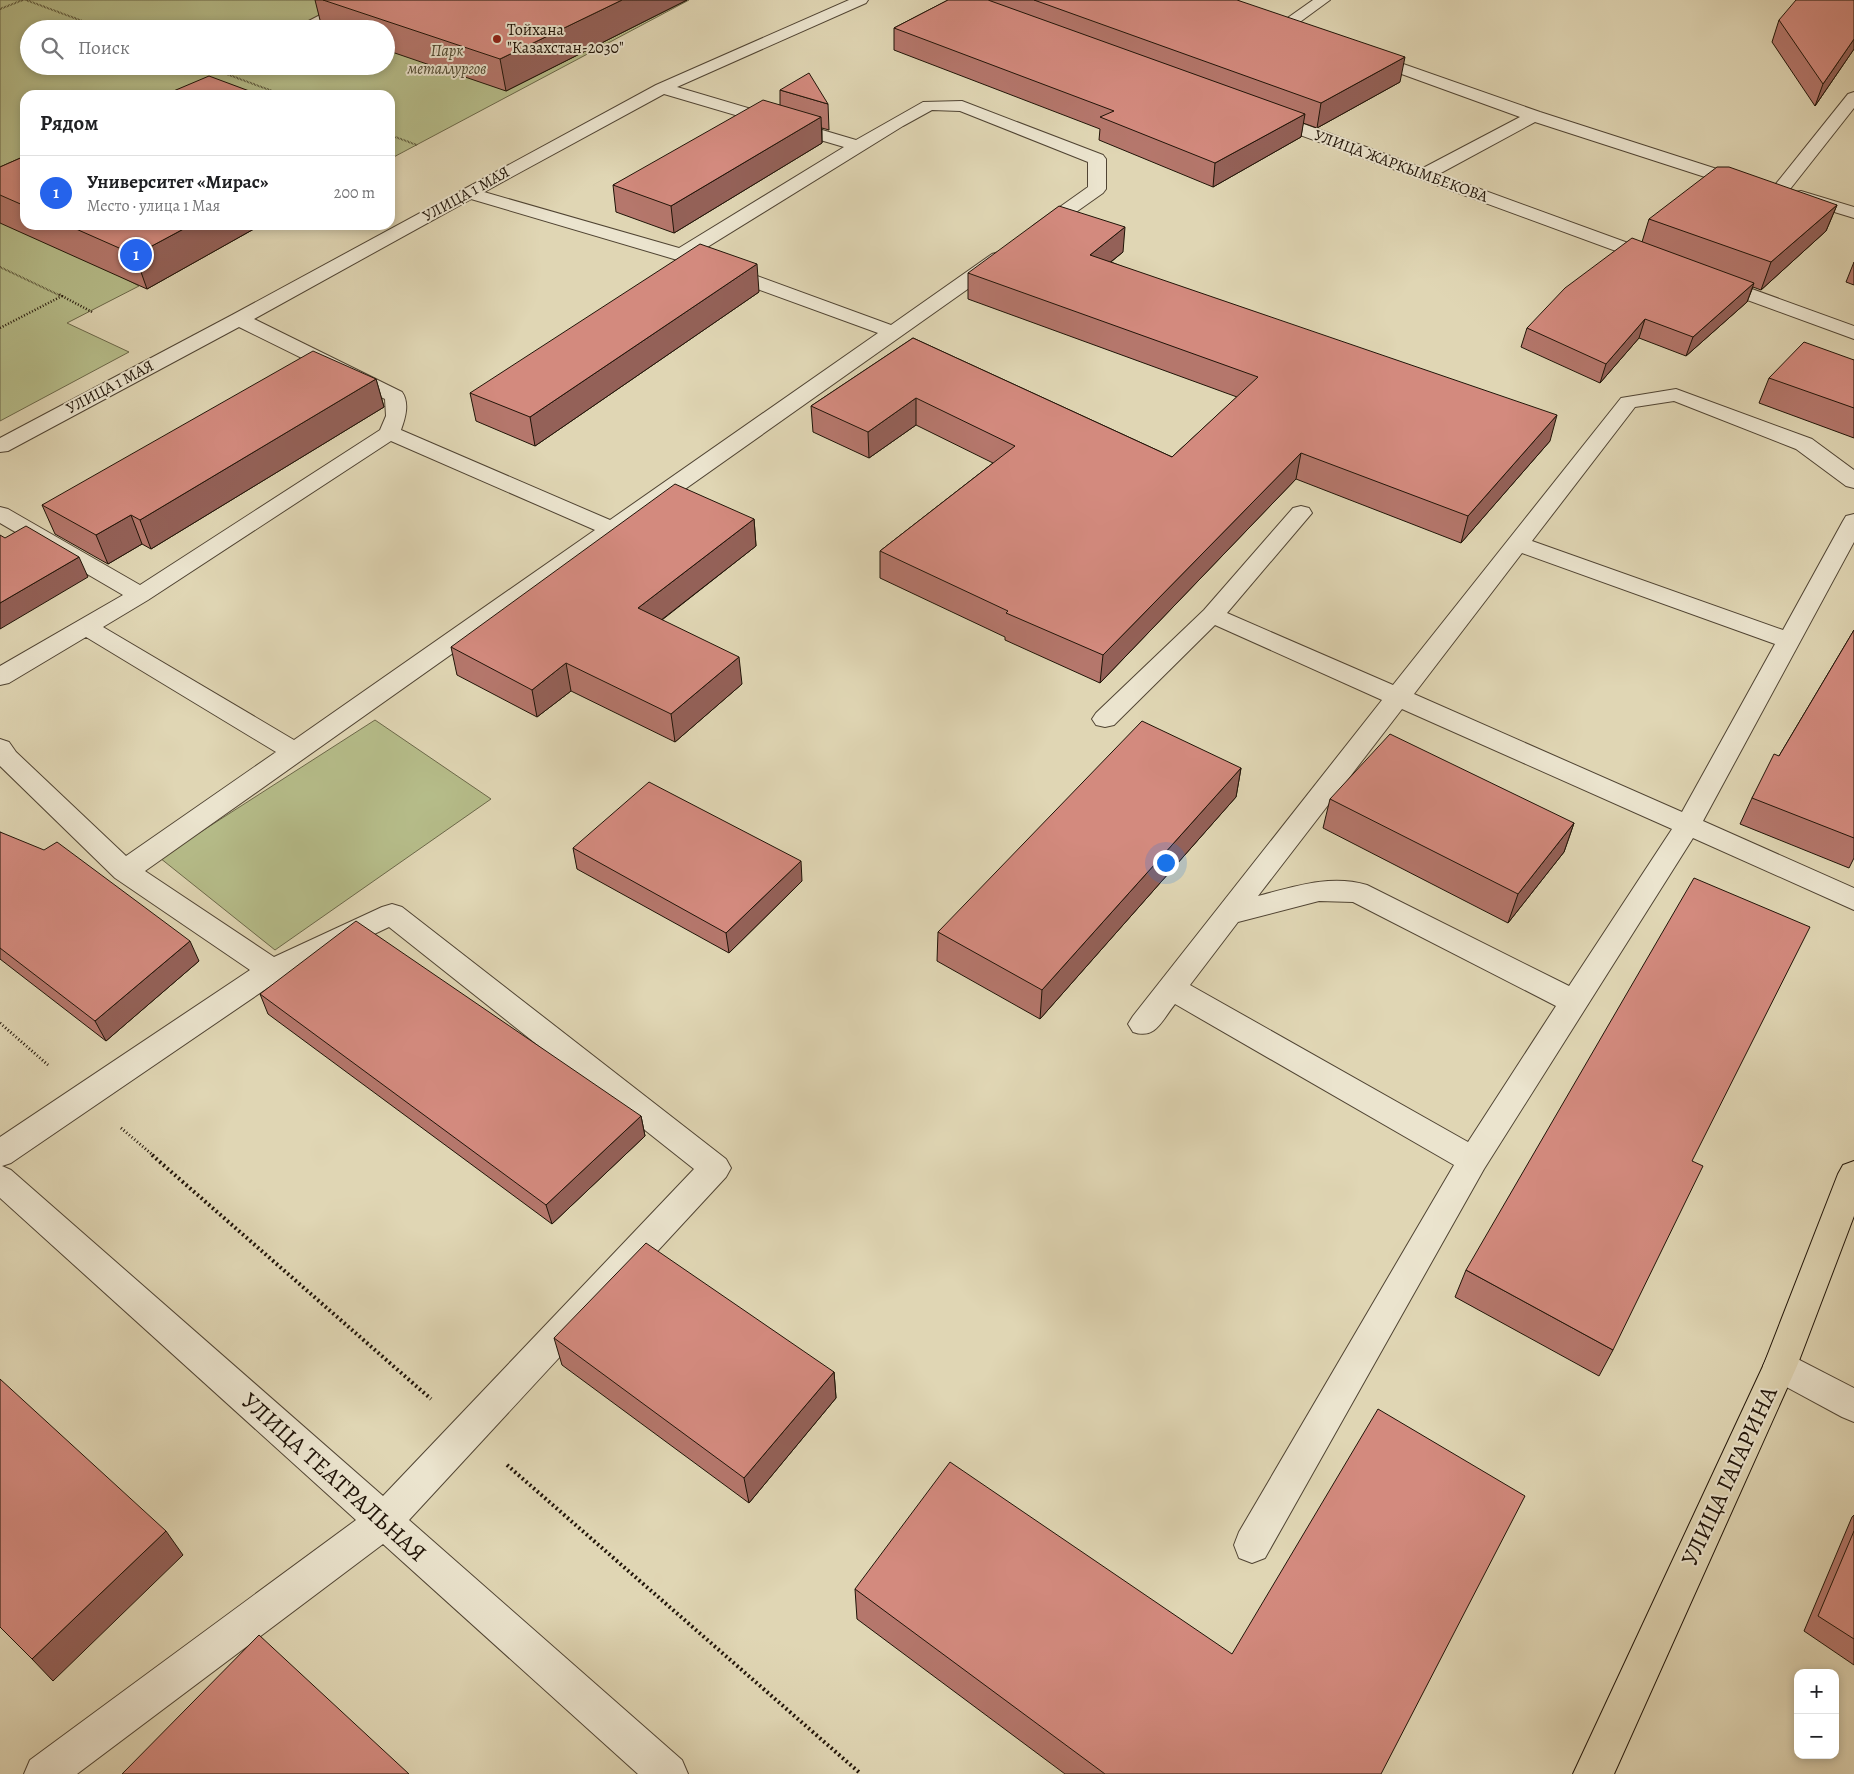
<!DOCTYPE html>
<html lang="ru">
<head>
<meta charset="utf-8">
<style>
  :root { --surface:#fff; --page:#f2f2f2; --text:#202124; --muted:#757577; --line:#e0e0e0; --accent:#2563eb }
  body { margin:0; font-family:Alegreya,serif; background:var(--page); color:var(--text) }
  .controls { position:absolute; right:15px; bottom:15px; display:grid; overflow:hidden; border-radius:10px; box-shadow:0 2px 8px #0003 }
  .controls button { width:45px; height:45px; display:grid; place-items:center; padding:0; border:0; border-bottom:1px solid var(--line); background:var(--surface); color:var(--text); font:25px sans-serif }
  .you { position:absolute; left:1165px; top:862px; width:18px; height:18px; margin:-12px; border:4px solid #fff; border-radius:50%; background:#1a73e8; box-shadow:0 0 0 8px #1a73e833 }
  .badge { display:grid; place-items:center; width:32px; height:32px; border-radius:50%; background:var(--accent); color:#fff; font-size:16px; font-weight:700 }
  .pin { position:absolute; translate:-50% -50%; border:2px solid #fff; box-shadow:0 1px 5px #0006 }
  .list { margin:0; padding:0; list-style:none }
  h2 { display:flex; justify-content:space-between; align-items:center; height:65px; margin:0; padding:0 20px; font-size:21px }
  h2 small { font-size:16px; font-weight:400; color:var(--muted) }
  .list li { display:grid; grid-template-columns:32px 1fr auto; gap:15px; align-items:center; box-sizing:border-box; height:75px; padding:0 20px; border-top:1px solid var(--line) }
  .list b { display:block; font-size:19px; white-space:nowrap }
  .list p { margin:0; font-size:16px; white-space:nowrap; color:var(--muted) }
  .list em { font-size:16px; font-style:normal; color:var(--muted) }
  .icon { flex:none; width:28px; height:28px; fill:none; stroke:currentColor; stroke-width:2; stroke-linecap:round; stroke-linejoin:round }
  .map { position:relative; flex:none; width:1854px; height:1774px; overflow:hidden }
  .search { position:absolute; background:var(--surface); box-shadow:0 2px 8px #0003; left:20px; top:20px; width:375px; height:55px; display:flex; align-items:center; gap:12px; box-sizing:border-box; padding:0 18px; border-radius:28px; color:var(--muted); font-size:19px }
  .panel { position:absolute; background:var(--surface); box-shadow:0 2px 8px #0003; left:20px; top:90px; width:375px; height:140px; border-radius:15px }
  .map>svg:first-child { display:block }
  .green { fill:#b6bd8a; stroke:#6b6849; fill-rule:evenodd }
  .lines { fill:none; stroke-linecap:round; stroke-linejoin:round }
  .minor-casing { stroke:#504433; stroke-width:2 }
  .major-casing { stroke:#201408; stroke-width:2 }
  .path-far3 { stroke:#201408; stroke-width:2; stroke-dasharray:0.5 1; stroke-linecap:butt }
  .path-far2 { stroke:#201408; stroke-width:2.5; stroke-dasharray:1 2; stroke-linecap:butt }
  .path-far1 { stroke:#201408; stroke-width:3; stroke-dasharray:1 2.5; stroke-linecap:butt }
  .path { stroke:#201408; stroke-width:4; stroke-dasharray:2 3; stroke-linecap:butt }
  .minor { fill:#ebe4ce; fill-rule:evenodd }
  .major { fill:#e0d6b4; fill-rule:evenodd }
  .wall { fill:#b5776c; stroke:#201408 }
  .shaded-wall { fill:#946158; stroke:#201408 }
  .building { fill:#d38a7e; stroke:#201408 }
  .poi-dot { fill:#8f2418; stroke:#ebe4ce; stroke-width:2 }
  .labels { text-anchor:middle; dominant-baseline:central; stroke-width:4; stroke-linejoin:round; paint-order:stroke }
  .far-poi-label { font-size:16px; fill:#201408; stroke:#ebe4ce; text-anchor:start }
  .far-park-label { font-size:16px; font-style:italic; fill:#4d472f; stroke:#ebe4ce }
  .far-street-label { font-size:16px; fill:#201408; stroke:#ebe4ce }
  .near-street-label { font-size:24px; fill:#201408; stroke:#ebe4ce }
</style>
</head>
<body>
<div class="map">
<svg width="1854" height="1774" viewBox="0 0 1854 1774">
  <rect width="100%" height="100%" fill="#e0d6b4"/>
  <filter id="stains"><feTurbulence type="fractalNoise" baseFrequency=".004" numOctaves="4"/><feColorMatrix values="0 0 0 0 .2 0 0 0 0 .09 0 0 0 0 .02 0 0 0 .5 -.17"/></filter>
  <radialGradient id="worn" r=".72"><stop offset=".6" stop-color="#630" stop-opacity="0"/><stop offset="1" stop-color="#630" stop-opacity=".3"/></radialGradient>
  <!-- green -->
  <g class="green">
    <path d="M0,0H689L390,159V95H25V225L139,286L67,323L129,352L0,421ZM29,29H386V66H29Z"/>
    <polygon points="375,720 491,799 275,950 160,858"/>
  </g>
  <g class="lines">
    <defs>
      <g id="minor">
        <polygon points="349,0 367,0 365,3 316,29 296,29 299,26"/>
        <path d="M849,0H868L866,3L677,87L856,140L923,102L962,101L1103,155L1106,159V189L1103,193L1045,234L1039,235L1033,234L1030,230L1033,226L1088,187V162L960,111L932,110L903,126L688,259L681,261L674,259L471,199L254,319L402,392C410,403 405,419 401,430L610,520L878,333L716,274L714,270L716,266L723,264L730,266L891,325L992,254L999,252L1006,254L1008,258L1006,262L145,871L274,957L382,907L392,904L402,907L726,1159L731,1168L726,1177L409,1520L682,1760L688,1774H638L383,1544L77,1774H24L30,1760L356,1520L0,1198V1137L250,970L115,878L0,766V739L9,742L16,752L126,856L276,752L86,637L9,683L0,685V666L123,595L0,523V507L8,509L140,585L380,430L386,416L385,399L239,327L8,451L0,452V438L232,315L656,85ZM664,94L844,147L679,248L484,192ZM391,441L595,530L294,740L103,627L148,600ZM389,927L694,1169L383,1496L11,1170L2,1166L11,1163L282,978Z"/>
        <polygon points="1313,0 1330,0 1289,30 1279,30 1276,27 1279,24"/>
        <polygon points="1369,52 1540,112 1751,180 1754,184 1751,188 1745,189 1739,188 1535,122 1439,174 1661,255 1663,259 1661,263 1654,265 1262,121 1260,117 1262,113 1274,113 1423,168 1520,117 1363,60 1361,57 1363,54"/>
        <polygon points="1854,92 1854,108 1787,193 1781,194 1775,193 1772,189 1775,185 1848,94"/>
        <polygon points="1801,191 1854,207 1854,218 1795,200 1792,196 1795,192"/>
        <polygon points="1716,276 1854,326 1854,339 1709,286 1707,282 1709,278"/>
        <path d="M1676,389L1812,439L1854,470V488L1846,486L1796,449L1674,401L1635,407L1532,541L1783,630L1843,521L1846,516L1854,514V542L1703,821L1854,888V910L1693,838L1484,1169L1265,1558L1252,1563L1239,1558L1234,1545L1239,1532L1454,1165L1175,1004C1162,1020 1156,1040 1133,1032L1128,1024L1133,1016L1382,700L1215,625L1114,725L1105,727L1096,725L1092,719L1096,713L1204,610L1293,508L1301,506L1309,508L1312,513L1227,613L1393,685L1621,398ZM1522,553L1775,644L1682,812L1414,694ZM1402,709L1672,829L1569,986L1367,885C1330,874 1293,887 1258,896ZM1319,901L1353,902L1556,1006L1468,1142L1190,985L1238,922Z"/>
        <polygon points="1780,1350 1854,1388 1854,1422 1842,1417 1768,1377 1763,1366 1768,1355"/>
      </g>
      <polygon id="major" points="1854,1161 1854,1216 1797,1366 1614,1774 1573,1774 1764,1364 1838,1174 1843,1165"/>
    </defs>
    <!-- minor casing -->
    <use href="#minor" class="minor-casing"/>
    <!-- major casing -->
    <use href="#major" class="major-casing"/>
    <!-- path-far3 -->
    <g class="path-far3">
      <polyline points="26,0 104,29"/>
      <polyline points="0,9 23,0"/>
      <polyline points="205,66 283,95"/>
      <polyline points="390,135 417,145"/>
      <polyline points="0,267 61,296"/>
    </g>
    <!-- path-far2 -->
    <g class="path-far2">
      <polyline points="62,296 92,312"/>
      <polyline points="0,328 62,296 59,294"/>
    </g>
    <!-- path-far1 -->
    <g class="path-far1">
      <polyline points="0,1023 48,1065"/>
      <polyline points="121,1128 154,1156"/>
    </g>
    <!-- path -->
    <g class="path">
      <polyline points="152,1155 431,1399"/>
      <polyline points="507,1465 861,1774"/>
    </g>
    <!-- minor -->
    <use href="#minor" class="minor"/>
    <!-- major -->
    <use href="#major" class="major"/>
  </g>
  <!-- wall -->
  <g class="wall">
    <polygon points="315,0 687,0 506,91 386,50 386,29 324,29 322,28"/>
    <polygon points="948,0 1237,0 1400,82 1317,128 1303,123 1301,137 1213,187 1099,140 1100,129 894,50 894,28"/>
    <polygon points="1854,0 1854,49 1815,106 1772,42 1779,20"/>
    <polygon points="780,90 828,104 829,130 822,128 822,143 674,233 616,212 613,185 780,105"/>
    <polygon points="25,156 25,225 261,225 147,289 0,223 0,167"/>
    <polygon points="1837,205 1826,231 1761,290 1753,287 1747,302 1686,356 1639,338 1600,383 1521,347 1527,328 1642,242 1649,219"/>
    <polygon points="1123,252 1111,262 1550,441 1461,543 1296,479 1100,683 1005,640 1005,637 880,578 880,551 993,463 916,425 869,458 813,432 811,406 913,338 1172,457 1237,397 968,299 968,273"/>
    <polygon points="1854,262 1854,285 1846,282"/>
    <polygon points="759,292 535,446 476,421 470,393"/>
    <polygon points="1854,360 1854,438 1759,403 1769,378"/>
    <polygon points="376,379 384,407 151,549 142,544 108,564 55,534 42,505"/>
    <polygon points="754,519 756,546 662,620 742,684 675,742 571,691 537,717 457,675 451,647"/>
    <polygon points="1854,630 1854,858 1849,868 1740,824 1752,798 1779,756"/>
    <polygon points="1241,768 1236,797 1040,1019 937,961 938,932"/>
    <polygon points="1330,799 1574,823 1564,852 1508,923 1323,828"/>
    <polygon points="0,832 199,961 106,1041 0,959"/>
    <polygon points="573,848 802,881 729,953 577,869"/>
    <polygon points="260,994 641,1116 645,1136 552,1224 268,1014"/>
    <polygon points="1466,1270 1613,1350 1599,1376 1455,1297"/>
    <polygon points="554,1338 834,1372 836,1398 749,1503 562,1365"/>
    <polygon points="1854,1515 1854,1665 1804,1631 1852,1517"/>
    <polygon points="855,1589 1381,1774 1065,1774 857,1619"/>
  </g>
  <!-- shaded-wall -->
  <g class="shaded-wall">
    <polygon points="622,0 687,0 506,91 500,59"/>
    <polygon points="1854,39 1854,49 1815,106 1823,84"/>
    <polygon points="1405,57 1400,82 1317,128 1321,103"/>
    <polygon points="1305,114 1301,137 1213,187 1215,163"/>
    <polygon points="821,117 822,143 674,233 671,206"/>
    <polygon points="1837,205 1826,231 1761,290 1771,262"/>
    <polygon points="191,225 261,225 147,289 135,255"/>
    <polygon points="1125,227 1123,252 1088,280 1090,255"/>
    <polygon points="757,264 759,292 535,446 530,417"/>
    <polygon points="1754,283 1747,302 1686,356 1693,337"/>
    <polygon points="1645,319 1639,338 1600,383 1606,364"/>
    <polygon points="376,379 384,407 151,549 140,520"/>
    <polygon points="916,398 916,425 869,458 868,432"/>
    <polygon points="1557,415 1550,441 1461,543 1468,516"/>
    <polygon points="1301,453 1296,479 1100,683 1103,655"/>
    <polygon points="131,515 142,544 108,564 96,535"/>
    <polygon points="754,519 756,546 642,635 638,608"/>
    <polygon points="79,557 88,577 0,629 0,603"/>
    <polygon points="739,657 742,684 675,742 671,714"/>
    <polygon points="566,663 571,691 537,717 532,690"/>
    <polygon points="1241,768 1236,797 1040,1019 1042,990"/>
    <polygon points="1574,823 1564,852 1508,923 1518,894"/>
    <polygon points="801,861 802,881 729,953 726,933"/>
    <polygon points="190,941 199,961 106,1041 95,1021"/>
    <polygon points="641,1116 645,1136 552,1224 546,1205"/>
    <polygon points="834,1372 836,1398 749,1503 744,1478"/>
    <polygon points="166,1531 183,1555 53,1681 32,1659"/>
  </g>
  <!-- building -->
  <g class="building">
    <polygon points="323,0 622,0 500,59"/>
    <polygon points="948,0 988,0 1305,114 1215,163 1100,117 1114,111 894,28"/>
    <polygon points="1034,0 1237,0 1405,57 1321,103"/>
    <polygon points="1796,0 1854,0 1854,39 1823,84 1779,20"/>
    <polygon points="809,73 828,104 780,90"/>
    <polygon points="209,76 260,95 164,95"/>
    <polygon points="763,100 821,117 671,206 613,185"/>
    <polygon points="25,156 25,206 0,195 0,167"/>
    <polygon points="1717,167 1729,167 1837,205 1771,262 1649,219"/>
    <polygon points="1059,206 1125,227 1090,255 1557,415 1468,516 1301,453 1103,655 1006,613 1008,611 880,551 1015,446 916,398 868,432 811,406 913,338 1172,457 1258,377 968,273"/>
    <polygon points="67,225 191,225 135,255"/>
    <polygon points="1632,238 1754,283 1693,337 1645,319 1606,364 1527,328 1565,288"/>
    <polygon points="700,244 757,264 530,417 470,393"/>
    <polygon points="1804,342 1854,360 1854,408 1769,378"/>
    <polygon points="313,351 376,379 140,520 131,515 96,535 42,505"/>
    <polygon points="675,484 754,519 638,608 739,657 671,714 566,663 532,690 451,647"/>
    <polygon points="26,526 79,557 0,603 0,535 5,538"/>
    <polygon points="1854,630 1854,838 1752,798 1774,754 1779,756"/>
    <polygon points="1142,721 1241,768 1042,990 938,932"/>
    <polygon points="1390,734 1574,823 1518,894 1330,799"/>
    <polygon points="649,782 801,861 726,933 573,848"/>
    <polygon points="0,832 44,850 57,842 190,941 95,1021 0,948"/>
    <polygon points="1694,878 1810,927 1692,1161 1703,1166 1613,1350 1466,1270"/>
    <polygon points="356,921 641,1116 546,1205 260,994"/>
    <polygon points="646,1243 834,1372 744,1478 554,1338"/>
    <polygon points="0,1379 166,1531 32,1659 0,1627"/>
    <polygon points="1378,1409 1525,1496 1381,1774 1105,1774 855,1589 950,1462 1232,1654"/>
    <polygon points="1854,1531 1854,1639 1818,1616"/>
    <polygon points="259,1635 409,1774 122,1774"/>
  </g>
  <!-- markers -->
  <circle class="poi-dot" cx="497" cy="39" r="5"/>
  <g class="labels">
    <!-- far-poi labels -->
    <g class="far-poi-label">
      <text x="507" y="30">Тойхана<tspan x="507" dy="18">"Казахстан-2030"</tspan></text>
    </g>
    <!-- far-park labels -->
    <g class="far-park-label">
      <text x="447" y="51">Парк<tspan x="447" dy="18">металлургов</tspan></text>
    </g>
    <!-- far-street labels -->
    <g class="far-street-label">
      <text transform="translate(1401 166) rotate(20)">УЛИЦА ЖАРКЫМБЕКОВА</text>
      <text transform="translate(466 194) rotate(-29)">УЛИЦА 1 МАЯ</text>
      <text transform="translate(110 387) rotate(-28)">УЛИЦА 1 МАЯ</text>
    </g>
    <!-- near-street labels -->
    <g class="near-street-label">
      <text transform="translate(1729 1476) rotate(-65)">УЛИЦА ГАГАРИНА</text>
      <text transform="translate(334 1477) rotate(42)">УЛИЦА ТЕАТРАЛЬНАЯ</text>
    </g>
  </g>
  <rect width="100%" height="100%" filter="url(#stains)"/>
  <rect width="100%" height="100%" fill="url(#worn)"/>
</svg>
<div class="controls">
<button>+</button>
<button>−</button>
</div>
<div class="you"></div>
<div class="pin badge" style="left:136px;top:255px">1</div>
<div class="search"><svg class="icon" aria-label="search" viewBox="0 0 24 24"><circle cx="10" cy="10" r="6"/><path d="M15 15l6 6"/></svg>Поиск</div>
<section class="panel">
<h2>Рядом<small></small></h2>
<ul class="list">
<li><span class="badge">1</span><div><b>Университет «Мирас»</b><p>Место · улица 1 Мая</p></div><em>200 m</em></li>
</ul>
</section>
</div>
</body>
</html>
